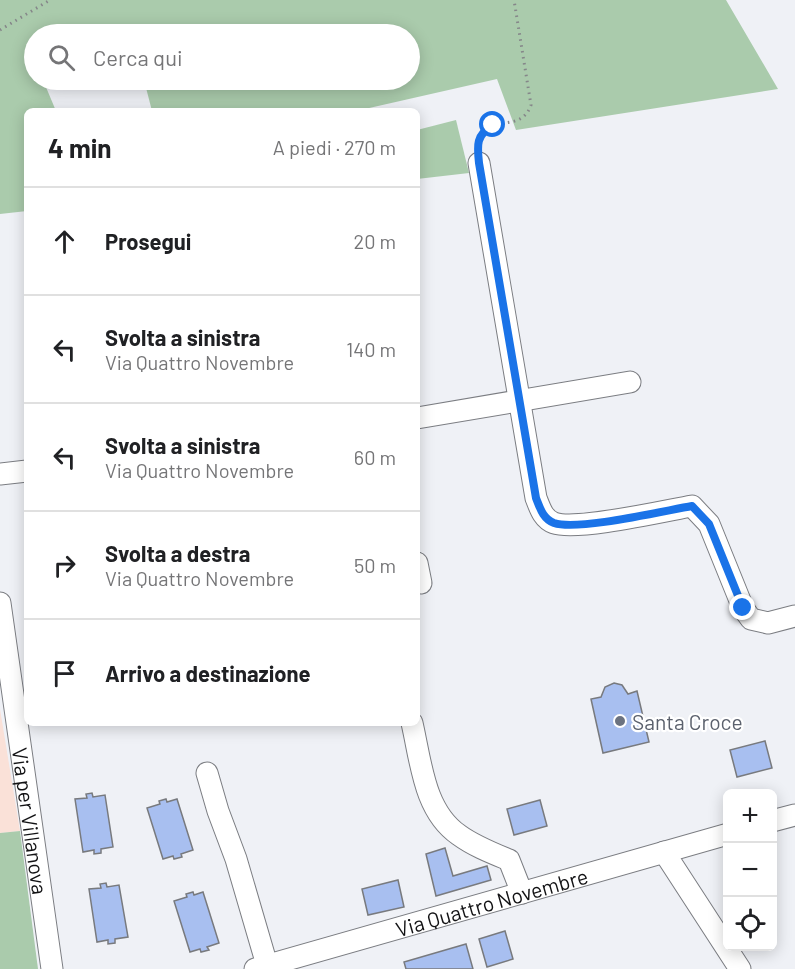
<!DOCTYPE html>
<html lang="it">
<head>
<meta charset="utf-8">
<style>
  :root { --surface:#fff; --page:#f2f2f2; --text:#202124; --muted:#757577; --line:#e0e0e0 }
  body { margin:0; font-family:Barlow,sans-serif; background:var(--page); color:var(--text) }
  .controls { position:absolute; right:18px; bottom:18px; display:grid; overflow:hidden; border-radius:9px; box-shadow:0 3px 15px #0003 }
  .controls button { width:54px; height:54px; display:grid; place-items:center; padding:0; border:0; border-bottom:2px solid var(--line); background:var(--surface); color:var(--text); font:30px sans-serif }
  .stop { position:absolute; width:18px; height:18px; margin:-14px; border:4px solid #1a73e8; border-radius:50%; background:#fff }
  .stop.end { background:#1a73e8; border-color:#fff; box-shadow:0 2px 6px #0008 }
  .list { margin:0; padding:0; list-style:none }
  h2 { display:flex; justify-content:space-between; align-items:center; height:78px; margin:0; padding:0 24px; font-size:26px }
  h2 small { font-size:20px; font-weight:400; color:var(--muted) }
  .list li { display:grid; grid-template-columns:39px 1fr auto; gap:18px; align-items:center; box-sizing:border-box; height:108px; padding:0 24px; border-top:2px solid var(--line) }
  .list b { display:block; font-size:22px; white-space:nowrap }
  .list p { margin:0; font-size:20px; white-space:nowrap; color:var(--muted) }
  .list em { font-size:20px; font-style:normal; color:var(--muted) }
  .icon { flex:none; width:33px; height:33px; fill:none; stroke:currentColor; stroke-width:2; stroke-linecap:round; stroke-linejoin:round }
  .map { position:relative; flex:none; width:795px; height:969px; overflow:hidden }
  .search { position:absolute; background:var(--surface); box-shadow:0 3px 15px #0003; left:24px; top:24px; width:396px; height:66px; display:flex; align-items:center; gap:15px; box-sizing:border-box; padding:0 21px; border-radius:33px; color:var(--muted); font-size:22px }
  .panel { position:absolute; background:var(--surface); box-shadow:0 3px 15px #0003; left:24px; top:108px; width:396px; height:618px; border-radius:9px }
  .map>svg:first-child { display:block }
  .industrial { fill:#fae1d8 }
  .green { fill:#aacbac }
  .building { fill:#a8bff0; stroke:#787a7e; stroke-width:1.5 }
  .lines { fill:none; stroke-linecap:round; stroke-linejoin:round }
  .minor-casing { stroke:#7b7d82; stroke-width:23 }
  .path { stroke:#858689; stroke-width:3; stroke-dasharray:1.5 4.5; stroke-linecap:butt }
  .minor { stroke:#fff; stroke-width:21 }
  .route { stroke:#1a73e8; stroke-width:8 }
  .worship-dot { fill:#6b7280; stroke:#fff; stroke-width:2 }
  .labels { text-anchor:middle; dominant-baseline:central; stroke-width:4.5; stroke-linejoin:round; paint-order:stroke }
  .worship-label { font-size:21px; fill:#5b616d; stroke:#fff; text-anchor:start }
  .street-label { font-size:21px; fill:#121214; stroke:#fff }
</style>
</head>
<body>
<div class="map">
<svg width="795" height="969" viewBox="0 0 795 969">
  <rect width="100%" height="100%" fill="#eff1f6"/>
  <!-- industrial -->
  <polygon class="industrial" points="0,709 20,831 0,833"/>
  <!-- green -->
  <g class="green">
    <polygon points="0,0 726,0 778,89 516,130 497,79 356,111 152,111 144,80 410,80 410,34 34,34 34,80 43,80 56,111 27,111 27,211 0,214"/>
    <polygon points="456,120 469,173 417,179 417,130"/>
    <polygon points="20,831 38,969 0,969 0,833"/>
  </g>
  <!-- building -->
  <g class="building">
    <polygon points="614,683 622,685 628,694 637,691 649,742 603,753 591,699 601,697 605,687"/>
    <polygon points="765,741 772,768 737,777 730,750"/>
    <polygon points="92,793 93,797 105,795 113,847 101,849 101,853 94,854 94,850 83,852 75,799 87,798 86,794"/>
    <polygon points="166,799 167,802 177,799 193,850 181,854 182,857 174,859 173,856 163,859 147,808 160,804 159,801"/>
    <polygon points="540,800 547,826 514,835 507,809"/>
    <polygon points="445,848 453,876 487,866 491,880 436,896 426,854"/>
    <polygon points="398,880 404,907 368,915 362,889"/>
    <polygon points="106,883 107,887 119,885 128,937 115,939 115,943 108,944 108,940 97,942 89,889 101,888 100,884"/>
    <polygon points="193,892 194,895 203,892 219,943 207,947 209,950 201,952 200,949 190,952 174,901 187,897 186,894"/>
    <polygon points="505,931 513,959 487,967 479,939"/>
    <polygon points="466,944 473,969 406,969 404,962"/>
  </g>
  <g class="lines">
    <defs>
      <g id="minor">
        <path d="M479,163L536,498C540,508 543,519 554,523C577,531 664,511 692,506L709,524L743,608L751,619L768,623L795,616"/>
        <polyline points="417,418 630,382"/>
        <polyline points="0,474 27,471"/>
        <polyline points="417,563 421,583"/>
        <path id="s1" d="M0,603L52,969"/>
        <path d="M412,723C421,762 424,811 459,835C474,846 492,853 509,860L522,893"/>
        <polyline points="207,773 218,811 236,859 267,965"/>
        <polyline points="772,821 795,815"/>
        <polyline points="664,852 740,969"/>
        <path id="s2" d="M255,969L728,834"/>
      </g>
    </defs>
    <!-- minor casing -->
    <use href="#minor" class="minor-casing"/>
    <!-- path -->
    <g class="path">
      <polyline points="0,30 50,0"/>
      <path d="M477,146C487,109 520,136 531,105L514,0"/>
    </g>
    <!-- minor -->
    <use href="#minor" class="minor"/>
  </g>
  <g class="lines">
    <!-- route -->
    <path class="route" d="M493,125C476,135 477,145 479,163L536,498C540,508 543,519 554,523C578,531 663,511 692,506L709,524L743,608"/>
  </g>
  <!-- markers -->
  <circle class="worship-dot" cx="620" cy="721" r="6"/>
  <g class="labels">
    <!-- worship labels -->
    <g class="worship-label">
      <text x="632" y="721">Santa Croce</text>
    </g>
    <!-- street labels -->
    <g class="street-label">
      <text stroke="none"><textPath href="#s1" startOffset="220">Via per Villanova</textPath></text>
      <text stroke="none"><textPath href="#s2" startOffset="246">Via Quattro Novembre</textPath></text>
    </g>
  </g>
</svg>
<div class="controls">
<button>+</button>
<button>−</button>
<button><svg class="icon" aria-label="locate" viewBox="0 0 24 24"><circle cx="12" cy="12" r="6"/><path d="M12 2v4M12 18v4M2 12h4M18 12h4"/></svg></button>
</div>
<div class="stop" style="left:493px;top:125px"></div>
<div class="stop end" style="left:743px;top:608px"></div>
<div class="search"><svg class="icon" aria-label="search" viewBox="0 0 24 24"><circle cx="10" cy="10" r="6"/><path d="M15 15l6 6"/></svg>Cerca qui</div>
<section class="panel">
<h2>4 min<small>A piedi · 270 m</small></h2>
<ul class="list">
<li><svg class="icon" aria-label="ahead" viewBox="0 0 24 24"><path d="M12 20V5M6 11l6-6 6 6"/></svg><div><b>Prosegui</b></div><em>20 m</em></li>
<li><svg class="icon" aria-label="left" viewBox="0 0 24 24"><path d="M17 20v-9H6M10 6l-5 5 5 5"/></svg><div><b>Svolta a sinistra</b><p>Via Quattro Novembre</p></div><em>140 m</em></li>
<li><svg class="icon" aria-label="left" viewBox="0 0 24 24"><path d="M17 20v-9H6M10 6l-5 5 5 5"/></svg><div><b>Svolta a sinistra</b><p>Via Quattro Novembre</p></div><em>60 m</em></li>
<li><svg class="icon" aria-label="right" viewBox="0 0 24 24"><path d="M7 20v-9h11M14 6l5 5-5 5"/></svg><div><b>Svolta a destra</b><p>Via Quattro Novembre</p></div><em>50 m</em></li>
<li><svg class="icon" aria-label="arrive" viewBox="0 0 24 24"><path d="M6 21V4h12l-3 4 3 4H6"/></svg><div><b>Arrivo a destinazione</b></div></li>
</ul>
</section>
</div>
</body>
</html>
